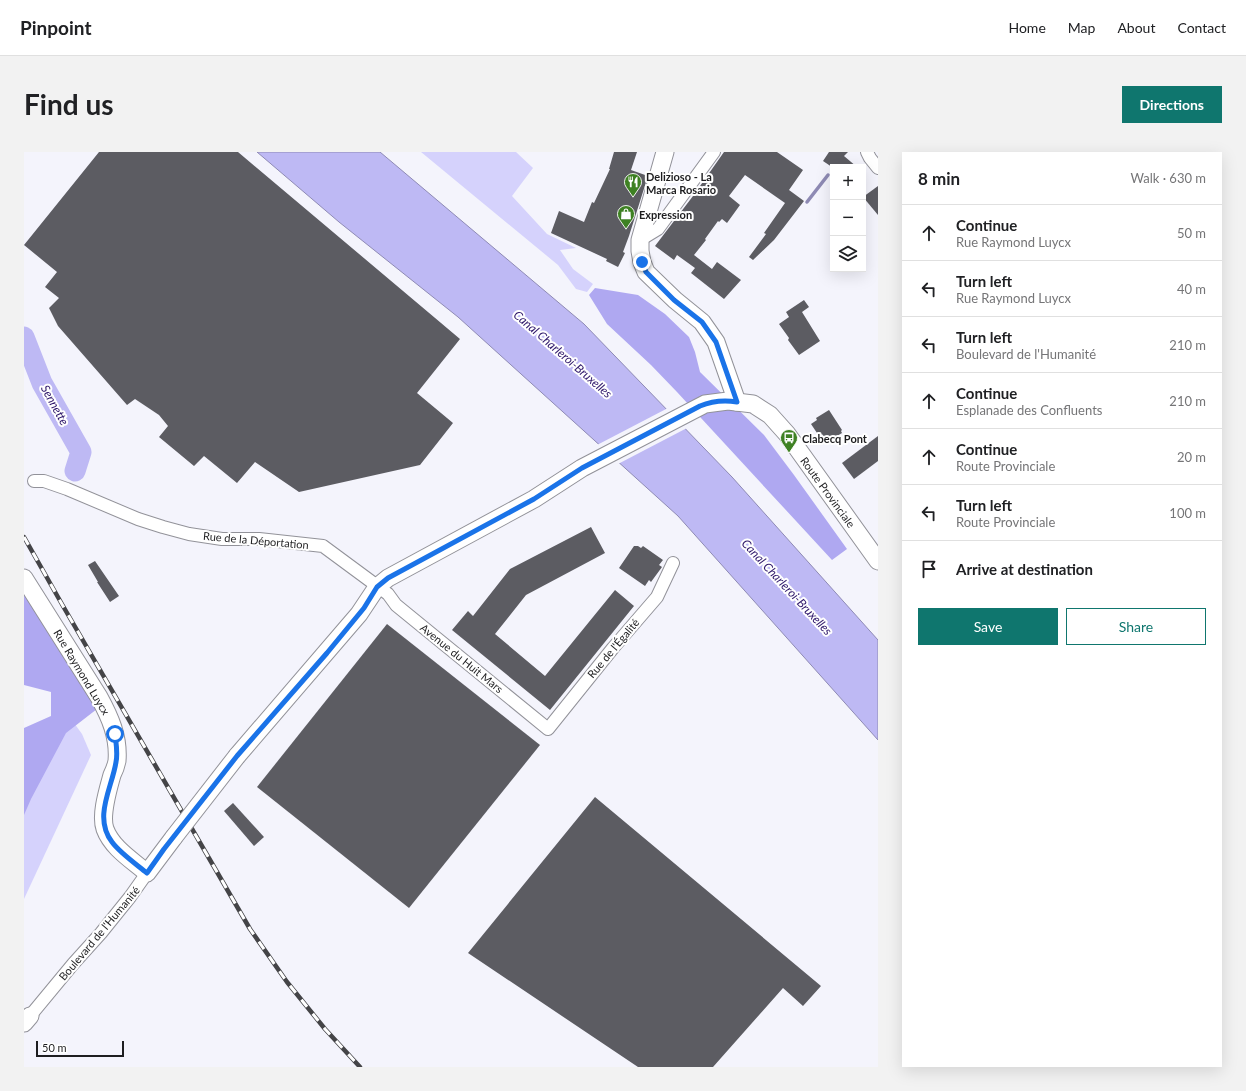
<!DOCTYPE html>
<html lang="en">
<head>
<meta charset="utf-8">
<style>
  :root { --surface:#fff; --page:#f2f2f2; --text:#202124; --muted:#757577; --line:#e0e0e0; --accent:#0f766e }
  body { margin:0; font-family:Lato,sans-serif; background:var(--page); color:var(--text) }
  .controls { position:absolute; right:12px; top:12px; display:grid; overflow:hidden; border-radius:0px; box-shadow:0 4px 16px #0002 }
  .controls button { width:36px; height:36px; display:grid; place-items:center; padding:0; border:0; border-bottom:1px solid var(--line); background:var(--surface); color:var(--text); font:20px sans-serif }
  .scale { position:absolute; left:12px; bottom:10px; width:88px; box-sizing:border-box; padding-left:4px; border:2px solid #1e1e20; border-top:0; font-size:11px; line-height:14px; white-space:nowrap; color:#1e1e20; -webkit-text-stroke:3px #fff; paint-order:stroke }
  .stop { position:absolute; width:12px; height:12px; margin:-9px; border:3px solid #1a73e8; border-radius:50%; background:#fff }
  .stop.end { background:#1a73e8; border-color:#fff; box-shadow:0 1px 4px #0008 }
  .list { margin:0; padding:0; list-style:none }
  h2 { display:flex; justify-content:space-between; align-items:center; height:52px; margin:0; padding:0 16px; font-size:17px }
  h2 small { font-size:13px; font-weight:400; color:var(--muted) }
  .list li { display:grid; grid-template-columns:26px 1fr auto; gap:12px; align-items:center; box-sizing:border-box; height:56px; padding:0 16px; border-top:1px solid var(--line) }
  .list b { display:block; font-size:15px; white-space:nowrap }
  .list p { margin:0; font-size:13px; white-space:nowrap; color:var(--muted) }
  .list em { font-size:13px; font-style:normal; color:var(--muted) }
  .actions { display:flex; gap:8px; padding:12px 16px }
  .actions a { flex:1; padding:9px 0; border:1px solid var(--accent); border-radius:0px; text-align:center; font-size:14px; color:var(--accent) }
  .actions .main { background:var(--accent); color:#fff }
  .icon { flex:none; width:22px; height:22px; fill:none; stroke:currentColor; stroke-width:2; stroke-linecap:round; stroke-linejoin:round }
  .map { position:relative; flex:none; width:854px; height:915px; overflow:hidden; border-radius:0px }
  header { display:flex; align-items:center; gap:24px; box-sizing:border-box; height:56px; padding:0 20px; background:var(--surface); border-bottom:1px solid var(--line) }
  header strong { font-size:19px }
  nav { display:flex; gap:22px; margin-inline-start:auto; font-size:14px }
  .intro { display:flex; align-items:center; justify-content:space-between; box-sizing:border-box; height:96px; padding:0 24px }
  h1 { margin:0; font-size:28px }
  .button { padding:10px 18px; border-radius:0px; background:var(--accent); color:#fff; font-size:14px; font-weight:700 }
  main { display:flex; gap:24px; padding:0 24px }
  aside { flex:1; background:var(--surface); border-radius:0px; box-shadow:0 4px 16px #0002 }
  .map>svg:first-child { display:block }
  .green { fill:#d5d2fc }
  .forest { fill:#afa8f1 }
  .water { fill:#beb9f4; stroke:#8e8ab4 }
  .pier { fill:#f4f4fc }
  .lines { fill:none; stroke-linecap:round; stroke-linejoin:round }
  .stream { stroke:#8e8ab4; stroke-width:3.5 }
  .river { stroke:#beb9f4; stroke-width:21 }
  .building { fill:#5c5c62 }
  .street-casing { stroke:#929299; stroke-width:14 }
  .secondary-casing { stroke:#929299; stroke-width:19 }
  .street { stroke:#fff; stroke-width:12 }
  .secondary { stroke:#fff; stroke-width:17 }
  .rail-casing { stroke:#444447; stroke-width:4.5 }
  .rail { stroke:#fff; stroke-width:3; stroke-dasharray:9; stroke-linecap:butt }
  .secondary-bridge-casing { stroke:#929299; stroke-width:19; stroke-linecap:butt }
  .secondary-bridge { stroke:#fff; stroke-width:17 }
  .route { stroke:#1a73e8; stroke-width:5 }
  .labels { text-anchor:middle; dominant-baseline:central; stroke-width:4; stroke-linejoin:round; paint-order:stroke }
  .poi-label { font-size:11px; font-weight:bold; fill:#1e1e20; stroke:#fff; text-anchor:start }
  .street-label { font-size:11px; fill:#1e1e20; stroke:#fff }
  .water-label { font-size:12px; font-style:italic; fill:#2e176a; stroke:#fff }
</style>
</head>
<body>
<header>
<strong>Pinpoint</strong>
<nav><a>Home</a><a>Map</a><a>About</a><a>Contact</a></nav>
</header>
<div class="intro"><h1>Find us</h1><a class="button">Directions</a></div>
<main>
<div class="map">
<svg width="854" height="915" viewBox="0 0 854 915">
  <rect width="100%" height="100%" fill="#f4f4fc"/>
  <!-- green -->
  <g class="green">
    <polygon points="397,0 492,0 509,16 488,44 523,82 552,96 536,98 549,117 569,132 563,140 552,137 534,113"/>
    <polygon points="50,571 58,582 67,603 0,747 0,646 26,595"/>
  </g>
  <!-- forest -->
  <g class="forest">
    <polygon points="571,136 614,143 641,162 665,185 671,200 676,220 740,283 770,323 823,397 808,408 653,240 627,213 583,172 565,143"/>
    <polygon points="0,440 73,557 42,581 7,647 0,663 0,576 27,564 27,540 0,533"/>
  </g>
  <!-- water -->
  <polygon class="water" points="233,0 356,0 560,172 708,325 854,488 854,588 654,364 434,165 315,70"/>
  <!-- pier -->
  <polygon class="pier" points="644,256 663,276 594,312 573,293"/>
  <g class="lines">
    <!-- stream -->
    <polyline class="stream" points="783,50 804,23"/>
    <!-- river -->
    <polyline class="river" points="0,185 18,231 57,300 51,319"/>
  </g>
  <!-- building -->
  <g class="building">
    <polygon points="75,0 214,0 436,187 393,241 429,271 396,313 275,340 231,310 213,331 180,304 170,314 135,285 144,274 135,263 111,247 103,253 34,174 25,156 35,146 21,135 33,120 0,93"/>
    <polygon points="590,0 613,0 607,18 624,24 605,84 599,100 601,101 594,115 582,109 583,107 527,81 535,59 560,70 568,50 570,51 586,17 585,17"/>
    <polygon points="700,0 753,0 779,18 765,38 780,49 750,88 729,108 725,105 742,82 740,81 761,51 721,23 705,44 716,53 703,71 698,67 695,70 694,69 681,87 682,88 670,103 688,117 693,110 717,128 700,147 667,121 671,116 653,103 650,108 631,94 669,44"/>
    <polygon points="805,0 824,0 820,4 833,15 808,15 799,9"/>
    <polygon points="854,34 854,63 839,45"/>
    <polygon points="780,148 785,155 778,160 796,189 775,203 764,188 765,186 755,172 765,165 762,160"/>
    <polygon points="805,258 818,278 817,279 818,281 803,290 798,282 795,284 787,272 793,268 792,266"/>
    <polygon points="854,284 854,309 830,327 818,311"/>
    <polygon points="567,375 581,401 502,443 471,482 521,524 591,438 610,454 526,558 428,478 444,459 449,464 486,417"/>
    <polygon points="610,394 614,394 617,396 619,394 639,408 635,413 638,415 627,430 625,428 621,434 595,416"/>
    <polygon points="71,409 95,444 86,450 73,430 74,430 64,413"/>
    <polygon points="363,472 516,593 385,756 233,635"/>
    <polygon points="571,645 797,834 779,854 759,836 689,915 614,915 444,801"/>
    <polygon points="209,651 240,685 230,694 200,659"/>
  </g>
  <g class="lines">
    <defs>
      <g id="street">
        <polyline points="843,0 846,6 854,16"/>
        <polyline points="616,88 634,77 690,0"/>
        <polyline points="10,329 20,329 43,337 114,367 139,375 165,382 198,387 235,387 299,394 364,442 372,453 524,577 589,496 633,445 649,411"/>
        <polyline points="0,865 6,864 49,812 77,781 106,745 123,721"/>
      </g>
      <g id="secondary">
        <polyline points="641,0 616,88 616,99 618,110 622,120 651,148 678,170 692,190 713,250"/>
        <path d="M0,426L75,545C86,565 95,585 93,609C92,614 90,619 88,623C84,638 76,663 81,677C88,696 108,708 123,721L150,685"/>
        <polyline points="213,604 335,462 353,435 364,426 510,347 558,316 681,252 704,249 729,252 746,263 763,282 854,409"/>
        <polyline points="0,871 6,864"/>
      </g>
    </defs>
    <!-- street casing -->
    <use href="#street" class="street-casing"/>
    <!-- secondary casing -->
    <use href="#secondary" class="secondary-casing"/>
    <!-- street -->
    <use href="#street" class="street"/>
    <!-- secondary -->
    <use href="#secondary" class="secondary"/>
    <defs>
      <polyline id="rail" points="0,385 39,454 226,777 263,830 301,877 336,915"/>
    </defs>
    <!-- rail casing -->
    <use href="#rail" class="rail-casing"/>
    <!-- rail -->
    <use href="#rail" class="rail"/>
    <defs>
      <polyline id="secondary-bridge" points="150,685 213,604"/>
    </defs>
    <!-- secondary-bridge casing -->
    <use href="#secondary-bridge" class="secondary-bridge-casing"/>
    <!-- secondary-bridge -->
    <use href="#secondary-bridge" class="secondary-bridge"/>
  </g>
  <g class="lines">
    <!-- route -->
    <path class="route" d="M91,582C92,591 94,601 92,610C88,636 69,665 88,690C96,701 112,712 123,721L140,697L213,604L303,501L340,456L353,435L364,426L510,347L558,316L676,254C688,249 700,248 713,250L692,190L678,170L650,148L622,120L618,110"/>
  </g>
  <!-- icons -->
  <defs>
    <symbol id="restaurant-pin" viewBox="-11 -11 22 30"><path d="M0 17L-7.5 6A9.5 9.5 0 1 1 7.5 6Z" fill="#3e8123" stroke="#fff"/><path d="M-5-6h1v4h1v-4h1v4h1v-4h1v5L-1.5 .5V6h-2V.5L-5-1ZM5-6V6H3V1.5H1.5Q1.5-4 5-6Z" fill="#fff"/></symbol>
    <symbol id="shop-pin" viewBox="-11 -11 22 30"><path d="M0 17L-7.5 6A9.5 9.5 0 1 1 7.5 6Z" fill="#3e8123" stroke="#fff"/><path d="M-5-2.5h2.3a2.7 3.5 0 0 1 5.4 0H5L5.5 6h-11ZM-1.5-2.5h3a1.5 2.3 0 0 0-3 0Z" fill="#fff"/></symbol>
    <symbol id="bus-pin" viewBox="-11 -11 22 30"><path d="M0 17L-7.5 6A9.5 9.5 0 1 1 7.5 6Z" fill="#3e8123" stroke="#fff"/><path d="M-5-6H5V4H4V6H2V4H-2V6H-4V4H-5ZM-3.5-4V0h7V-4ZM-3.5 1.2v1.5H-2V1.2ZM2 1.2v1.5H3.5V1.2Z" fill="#fff"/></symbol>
  </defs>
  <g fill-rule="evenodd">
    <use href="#restaurant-pin" x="599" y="20" width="20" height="27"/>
    <use href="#shop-pin" x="592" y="52" width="20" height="27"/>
    <use href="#bus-pin" x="755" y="276" width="20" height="27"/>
  </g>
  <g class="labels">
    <!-- poi labels -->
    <g class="poi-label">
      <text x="622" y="24">Delizioso - La<tspan x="622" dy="13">Marca Rosario</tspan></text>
      <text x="615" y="62">Expression</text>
      <text x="778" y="286">Clabecq Pont</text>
    </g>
    <!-- street labels -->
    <g class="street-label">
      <text transform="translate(804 340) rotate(54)">Route Provinciale</text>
      <text transform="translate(232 388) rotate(5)">Rue de la Déportation</text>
      <text transform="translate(589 496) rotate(-50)">Rue de l'Égalité</text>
      <text transform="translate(438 506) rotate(39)">Avenue du Huit Mars</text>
      <text transform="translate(58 520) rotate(59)">Rue Raymond Luycx</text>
      <text transform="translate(75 781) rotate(-50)">Boulevard de l'Humanité</text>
    </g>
    <!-- water labels -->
    <g class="water-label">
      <text transform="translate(539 202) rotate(41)">Canal Charleroi-Bruxelles</text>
      <text transform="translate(31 253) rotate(61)">Sennette</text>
      <text transform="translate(763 435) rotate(47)">Canal Charleroi-Bruxelles</text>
    </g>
  </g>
</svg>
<div class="controls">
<button>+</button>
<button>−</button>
<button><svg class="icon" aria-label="layers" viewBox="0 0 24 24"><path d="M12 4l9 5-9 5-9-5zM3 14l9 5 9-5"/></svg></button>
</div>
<div class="scale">50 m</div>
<div class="stop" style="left:91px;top:582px"></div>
<div class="stop end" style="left:618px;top:110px"></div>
</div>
<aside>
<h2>8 min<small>Walk · 630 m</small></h2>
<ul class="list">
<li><svg class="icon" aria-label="ahead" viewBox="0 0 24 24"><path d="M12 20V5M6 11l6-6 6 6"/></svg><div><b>Continue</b><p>Rue Raymond Luycx</p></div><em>50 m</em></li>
<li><svg class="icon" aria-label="left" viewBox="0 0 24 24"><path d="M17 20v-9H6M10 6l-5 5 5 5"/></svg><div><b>Turn left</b><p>Rue Raymond Luycx</p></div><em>40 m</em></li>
<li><svg class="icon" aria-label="left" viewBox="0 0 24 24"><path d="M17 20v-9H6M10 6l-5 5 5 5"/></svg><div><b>Turn left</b><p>Boulevard de l'Humanité</p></div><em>210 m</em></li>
<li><svg class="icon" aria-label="ahead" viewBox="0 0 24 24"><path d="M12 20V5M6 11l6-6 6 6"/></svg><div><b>Continue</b><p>Esplanade des Confluents</p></div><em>210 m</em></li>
<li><svg class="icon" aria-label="ahead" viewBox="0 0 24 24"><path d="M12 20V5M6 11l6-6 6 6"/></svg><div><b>Continue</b><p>Route Provinciale</p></div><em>20 m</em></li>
<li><svg class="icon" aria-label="left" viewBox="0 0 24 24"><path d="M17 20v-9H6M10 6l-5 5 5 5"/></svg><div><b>Turn left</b><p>Route Provinciale</p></div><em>100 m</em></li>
<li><svg class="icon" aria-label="arrive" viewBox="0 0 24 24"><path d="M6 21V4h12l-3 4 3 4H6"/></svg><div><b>Arrive at destination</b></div></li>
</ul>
<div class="actions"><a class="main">Save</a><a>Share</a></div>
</aside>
</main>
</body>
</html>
